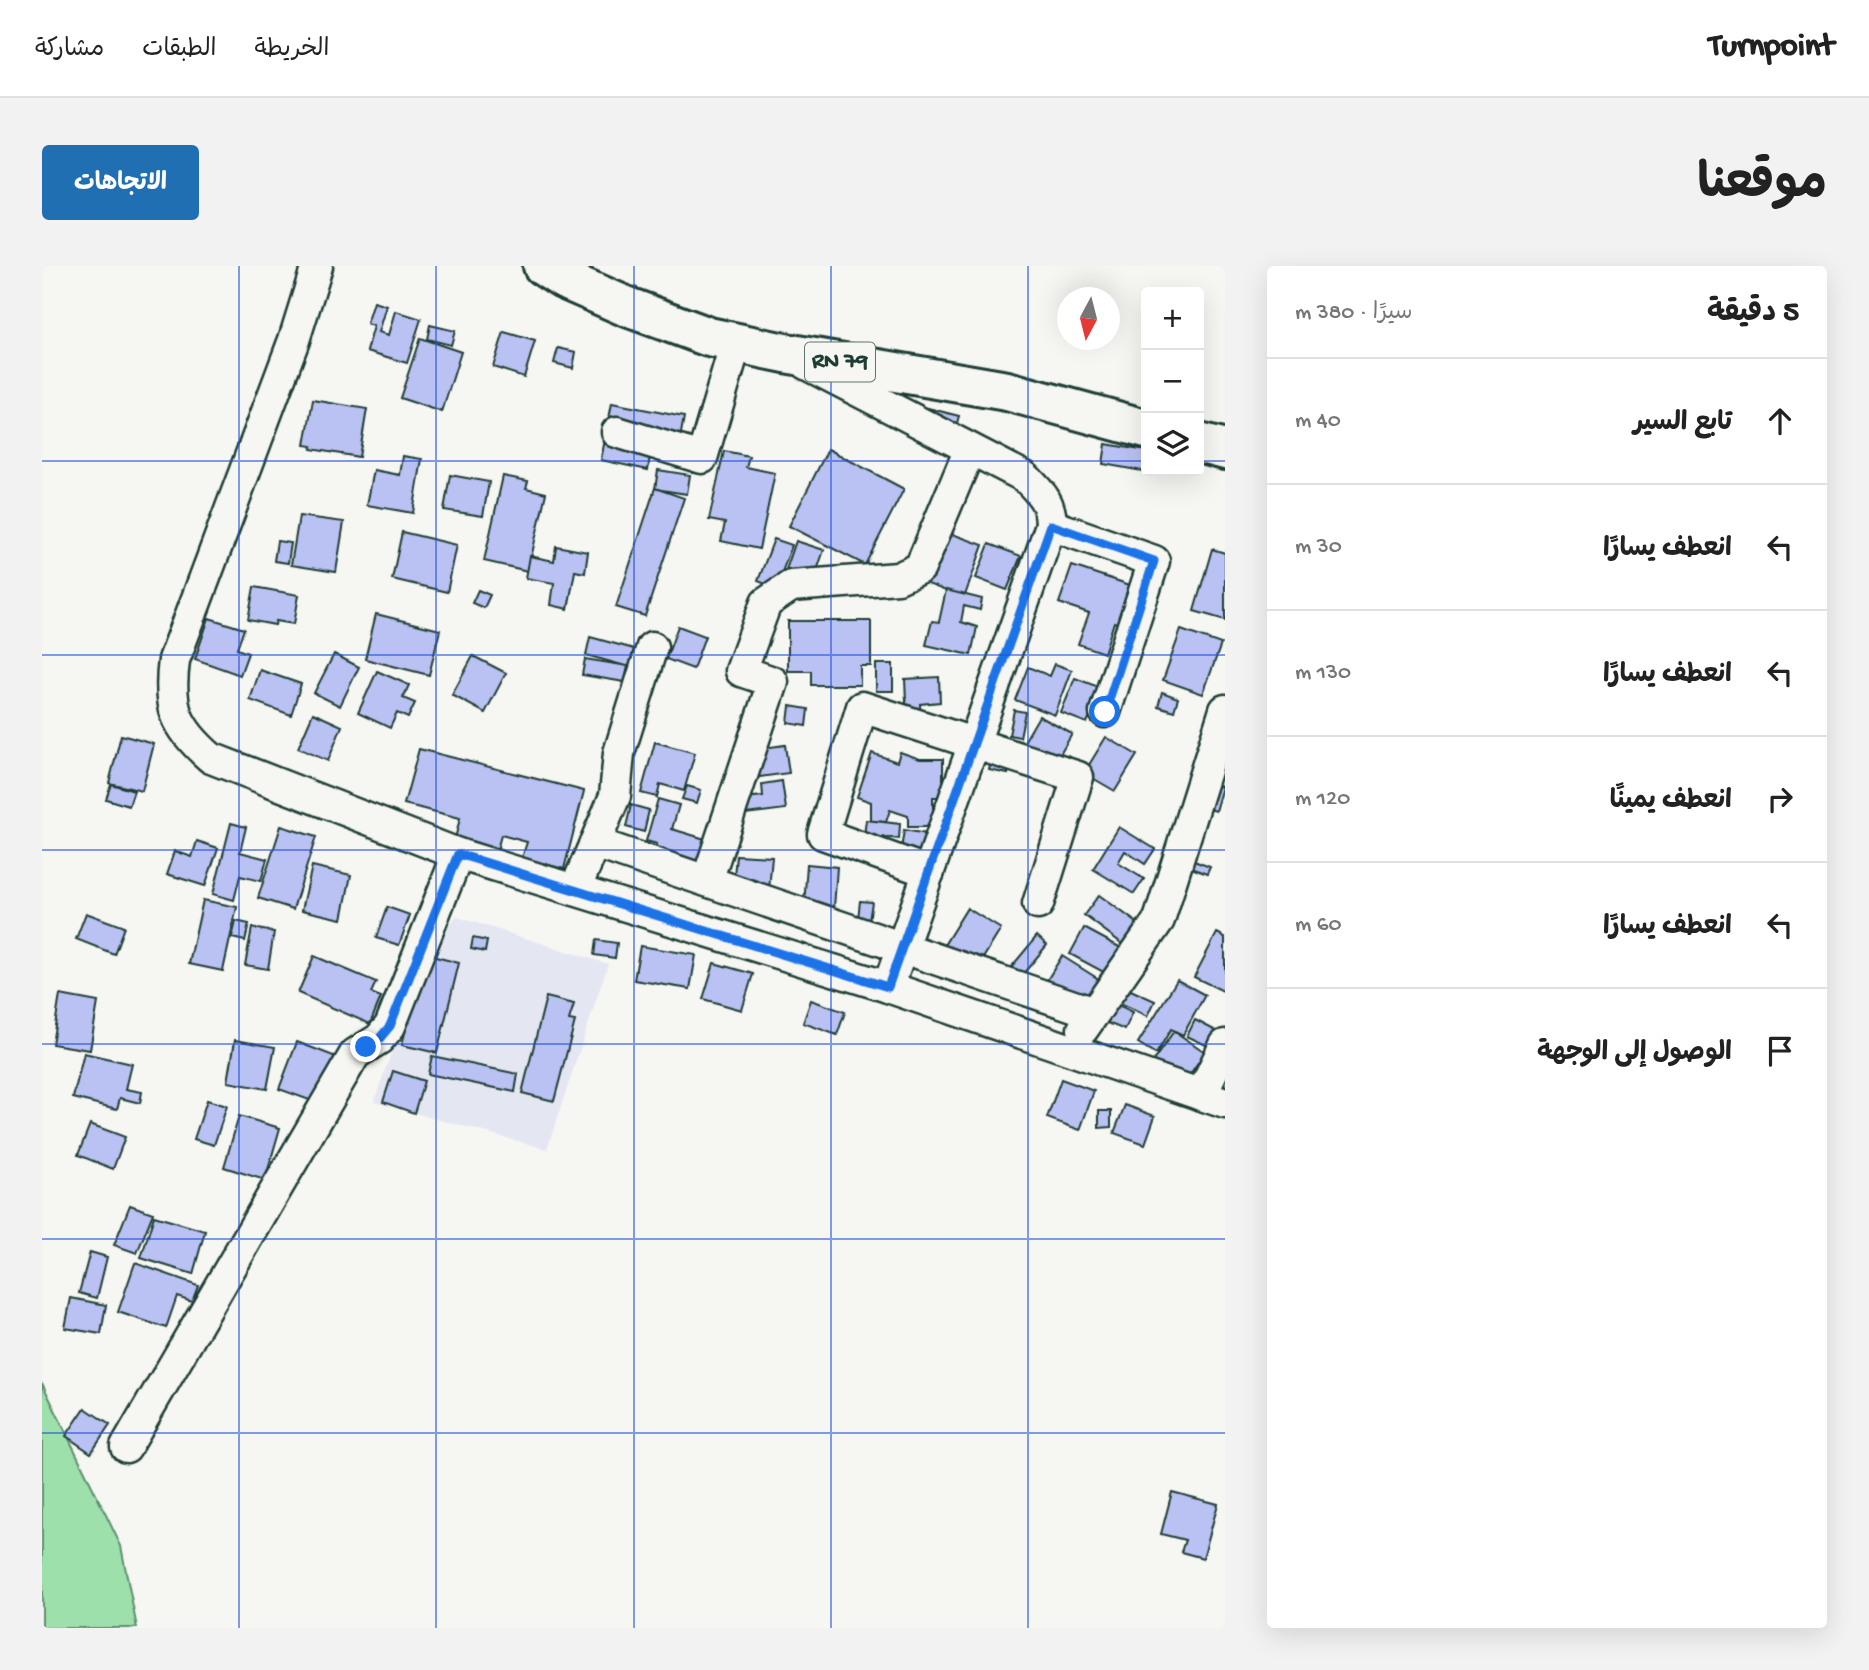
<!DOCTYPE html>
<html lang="ar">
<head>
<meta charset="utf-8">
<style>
  :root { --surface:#fff; --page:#f2f2f2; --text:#222; --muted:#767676; --line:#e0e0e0; --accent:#1f6fb2 }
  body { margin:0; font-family:"Gochi Hand","Playpen Sans Arabic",sans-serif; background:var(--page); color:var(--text); direction:rtl }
  .controls { position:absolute; right:21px; top:21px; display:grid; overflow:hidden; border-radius:7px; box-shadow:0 7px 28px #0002 }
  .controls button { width:63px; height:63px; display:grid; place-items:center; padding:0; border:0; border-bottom:2px solid var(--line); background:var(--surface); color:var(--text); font:35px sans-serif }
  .compass { position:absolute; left:1015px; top:21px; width:63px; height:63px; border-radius:50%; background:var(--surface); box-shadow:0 7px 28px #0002; rotate:187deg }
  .stop { position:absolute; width:21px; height:21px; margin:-16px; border:5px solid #1a73e8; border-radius:50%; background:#fff }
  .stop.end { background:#1a73e8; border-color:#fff; box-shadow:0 2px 7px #0008 }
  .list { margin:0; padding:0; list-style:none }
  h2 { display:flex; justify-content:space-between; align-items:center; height:91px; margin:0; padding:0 28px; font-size:30px }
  h2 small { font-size:23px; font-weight:400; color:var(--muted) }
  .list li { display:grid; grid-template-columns:46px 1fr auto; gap:21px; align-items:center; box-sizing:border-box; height:126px; padding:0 28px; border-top:2px solid var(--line) }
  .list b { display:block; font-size:26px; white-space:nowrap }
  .list em { font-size:23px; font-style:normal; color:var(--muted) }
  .icon { flex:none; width:38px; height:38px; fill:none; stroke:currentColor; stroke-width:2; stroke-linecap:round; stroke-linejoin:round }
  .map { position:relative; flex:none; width:1183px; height:1362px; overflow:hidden; direction:ltr; border-radius:7px }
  header { display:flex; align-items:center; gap:42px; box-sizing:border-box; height:98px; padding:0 35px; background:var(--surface); border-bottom:2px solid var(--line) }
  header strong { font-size:33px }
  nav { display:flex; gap:38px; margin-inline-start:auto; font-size:24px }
  .intro { display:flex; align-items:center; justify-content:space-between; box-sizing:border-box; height:168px; padding:0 42px }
  h1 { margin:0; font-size:49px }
  .button { padding:18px 32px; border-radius:7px; background:var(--accent); color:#fff; font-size:24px; font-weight:700 }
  main { display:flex; gap:42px; padding:0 42px }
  aside { flex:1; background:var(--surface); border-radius:7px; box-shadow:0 7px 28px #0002 }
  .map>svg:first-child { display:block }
  .built { fill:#e4e6f2 }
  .green { fill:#9de0ab; stroke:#5e8e70; stroke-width:2 }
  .building { fill:#bac1f3; stroke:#1f3d34; stroke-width:2 }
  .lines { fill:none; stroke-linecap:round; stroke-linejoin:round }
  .minor-casing { stroke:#1f3d34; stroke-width:35 }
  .major-casing { stroke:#1f3d34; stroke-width:44 }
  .minor { stroke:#f6f6f2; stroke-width:30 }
  .major { stroke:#f6f6f2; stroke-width:38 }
  .route { stroke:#1a73e8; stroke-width:9 }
  .grid { fill:none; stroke:#1d4ed8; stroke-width:2; stroke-opacity:0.55 }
  .labels { text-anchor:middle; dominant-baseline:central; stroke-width:5; stroke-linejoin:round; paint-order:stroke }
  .shield { fill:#f6f6f2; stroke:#60746d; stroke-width:2 }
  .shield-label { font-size:23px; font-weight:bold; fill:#1f3d34 }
</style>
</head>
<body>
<header>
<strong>Turnpoint</strong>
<nav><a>الخريطة</a><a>الطبقات</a><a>مشاركة</a></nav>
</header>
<div class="intro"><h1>موقعنا</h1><a class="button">الاتجاهات</a></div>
<main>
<aside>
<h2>5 دقيقة<small>سيرًا · 380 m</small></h2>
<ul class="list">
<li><svg class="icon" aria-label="ahead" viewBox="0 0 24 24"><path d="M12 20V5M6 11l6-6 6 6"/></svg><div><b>تابع السير</b></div><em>40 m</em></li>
<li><svg class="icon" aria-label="left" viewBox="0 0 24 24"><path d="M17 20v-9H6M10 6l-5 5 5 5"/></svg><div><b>انعطف يسارًا</b></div><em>30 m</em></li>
<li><svg class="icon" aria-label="left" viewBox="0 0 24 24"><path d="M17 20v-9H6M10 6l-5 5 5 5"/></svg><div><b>انعطف يسارًا</b></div><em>130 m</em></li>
<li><svg class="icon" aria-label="right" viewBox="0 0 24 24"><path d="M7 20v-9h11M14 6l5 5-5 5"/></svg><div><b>انعطف يمينًا</b></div><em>120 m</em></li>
<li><svg class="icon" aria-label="left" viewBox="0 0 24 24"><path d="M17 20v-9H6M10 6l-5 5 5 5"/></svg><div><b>انعطف يسارًا</b></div><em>60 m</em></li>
<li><svg class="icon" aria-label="arrive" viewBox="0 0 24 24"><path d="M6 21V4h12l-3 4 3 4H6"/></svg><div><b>الوصول إلى الوجهة</b></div></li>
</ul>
</aside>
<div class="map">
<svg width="1183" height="1362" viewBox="0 0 1183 1362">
  <rect width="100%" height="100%" fill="#f6f6f2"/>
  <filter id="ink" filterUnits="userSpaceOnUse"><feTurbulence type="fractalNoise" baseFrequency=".0143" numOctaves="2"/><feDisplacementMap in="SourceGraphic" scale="14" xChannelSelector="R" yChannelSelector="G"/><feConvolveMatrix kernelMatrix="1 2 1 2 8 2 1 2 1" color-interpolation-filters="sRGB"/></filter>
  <g filter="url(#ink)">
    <!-- built -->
    <polygon class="built" points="415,651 566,698 505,883 332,836 384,687"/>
    <!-- green -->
    <polygon class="green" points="0,1117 79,1280 95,1362 0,1362"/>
    <!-- building -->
    <g class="building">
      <polygon points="332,36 345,40 337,66 347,69 354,45 379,53 365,97 325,85 332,60 325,58"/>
      <polygon points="388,59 413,65 409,79 385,73"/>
      <polygon points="462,66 493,75 482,111 451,101"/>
      <polygon points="378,72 419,86 400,146 358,132"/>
      <polygon points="516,82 534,86 531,102 512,97"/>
      <polygon points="271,134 325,143 317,191 269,183 270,180 263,179"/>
      <polygon points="570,137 642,151 634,194 608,189 606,204 559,194"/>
      <polygon points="886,142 917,150 912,167 882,158"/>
      <polygon points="1064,178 1104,185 1104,205 1112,205 1112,207 1061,198"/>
      <polygon points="786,183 862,223 823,299 747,260"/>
      <polygon points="682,185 707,190 704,201 733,207 717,283 679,275 683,257 667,254"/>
      <polygon points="361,190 380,193 371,247 325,239 332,204 358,209"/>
      <polygon points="616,204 648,209 645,228 613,223"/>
      <polygon points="408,209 447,216 441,250 402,244"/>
      <polygon points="461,210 486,215 484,222 504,227 486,305 442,295"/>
      <polygon points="613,222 642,232 603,350 574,341"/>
      <polygon points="257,250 302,256 294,306 249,299"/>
      <polygon points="902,265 941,279 922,332 883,317"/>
      <polygon points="360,266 415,279 405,326 350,313"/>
      <polygon points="732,273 750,279 734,322 716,315"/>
      <polygon points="235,275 249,277 246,297 232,295"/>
      <polygon points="754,275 782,284 767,328 739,318"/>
      <polygon points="947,278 979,290 965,324 934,312"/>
      <polygon points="514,280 546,286 543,307 533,305 526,343 509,339 512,317 484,312 488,290 512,295"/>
      <polygon points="1170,283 1183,287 1183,354 1152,345"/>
      <polygon points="1030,300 1091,320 1078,358 1072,356 1062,387 1036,378 1047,347 1017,337"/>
      <polygon points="212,321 257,329 252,358 234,355 233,359 206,354"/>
      <polygon points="436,324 448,329 442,342 430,337"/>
      <polygon points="904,324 940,333 938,344 922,340 919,356 935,361 929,389 884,379 890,355 897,356"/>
      <polygon points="334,348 398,364 387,409 323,393"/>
      <polygon points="167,352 202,363 195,383 206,387 198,409 153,393"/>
      <polygon points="746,355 829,355 829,400 818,400 818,419 769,419 769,405 746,405"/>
      <polygon points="636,360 663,370 651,403 624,393"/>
      <polygon points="1139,364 1179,378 1161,428 1121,414"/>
      <polygon points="548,371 592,383 587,401 544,389"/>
      <polygon points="292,388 317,401 298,440 272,427"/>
      <polygon points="431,390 464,407 443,447 410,429"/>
      <polygon points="543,393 586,400 583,416 540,409"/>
      <rect x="834" y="398" width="17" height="27"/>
      <polygon points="1013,398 1030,404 1013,449 973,434 986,401 1008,410"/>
      <polygon points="218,404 259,418 249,449 208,434"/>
      <polygon points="335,405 367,419 361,432 373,437 366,452 355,447 348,462 316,447"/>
      <polygon points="897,411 898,436 878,438 879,458 865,458 863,413"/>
      <polygon points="1033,412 1059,422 1045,457 1019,447"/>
      <polygon points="1120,426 1136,432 1132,445 1116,440"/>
      <polygon points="748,440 766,443 764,460 746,457"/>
      <polygon points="972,444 983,446 978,471 967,469"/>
      <polygon points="271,447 300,460 286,495 256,482"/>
      <polygon points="997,450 1030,468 1002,516 969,498"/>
      <polygon points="79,469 112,478 100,525 67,517"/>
      <polygon points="1064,471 1095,489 1073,525 1042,507"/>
      <polygon points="613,476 653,487 642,525 618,518 615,531 599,527"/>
      <polygon points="743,479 747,507 710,512 708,496 723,494 721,482"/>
      <polygon points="377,483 542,525 522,603 480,592 485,576 459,569 454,588 412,577 418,552 362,538"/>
      <polygon points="858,486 878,493 901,493 901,531 891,531 891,553 889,561 866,561 866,550 848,544 844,556 829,555 829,536 815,531 830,487 855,496"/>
      <polygon points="951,486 970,490 966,508 947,504"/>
      <polygon points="740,515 744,543 695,549 693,533 721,530 720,518"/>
      <polygon points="1160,516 1181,521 1174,545 1154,539"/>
      <polygon points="69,518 92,525 87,540 64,533"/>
      <polygon points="645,520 659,524 655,537 640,533"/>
      <polygon points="616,533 637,539 630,563 663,573 654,606 610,593 615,578 604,575"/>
      <polygon points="589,539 607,544 602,566 584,561"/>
      <polygon points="824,554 858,558 857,573 822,569"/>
      <polygon points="189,557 204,561 198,586 225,593 219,615 198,610 192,634 171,628"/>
      <polygon points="239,560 274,571 251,643 216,632"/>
      <polygon points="1077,561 1113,583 1103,598 1083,585 1076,597 1102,613 1092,628 1051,603"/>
      <polygon points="862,564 885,568 878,614 855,610"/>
      <polygon points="155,575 176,582 163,620 125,608 133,585 150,591"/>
      <polygon points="694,589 730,591 726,634 690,631"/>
      <polygon points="1152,595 1168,601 1165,608 1149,602"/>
      <polygon points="765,598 795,601 791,656 761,654"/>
      <polygon points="270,600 309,609 300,653 260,644"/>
      <polygon points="1057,629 1102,662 1086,682 1042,649"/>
      <polygon points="161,634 195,641 181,705 147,698"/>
      <polygon points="818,635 830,636 827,655 816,653"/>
      <polygon points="345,641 368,649 357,679 334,672"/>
      <polygon points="925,642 959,663 930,710 896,689"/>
      <polygon points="44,647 82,661 72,688 34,673"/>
      <polygon points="194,655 207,658 203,675 190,672"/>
      <polygon points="210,662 232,666 226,703 203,699"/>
      <polygon points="1042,662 1081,683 1067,709 1028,688"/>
      <polygon points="1175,667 1183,671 1183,726 1152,711"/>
      <polygon points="995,670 1005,679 976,714 966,705"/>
      <polygon points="431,672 445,675 443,686 429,683"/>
      <polygon points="554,674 575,677 573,692 552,689"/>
      <polygon points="598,680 654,689 648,723 592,714"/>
      <polygon points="382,688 417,697 395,787 360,779"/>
      <polygon points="272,690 334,716 329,727 339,731 328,758 256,727"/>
      <polygon points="1020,690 1063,717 1043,748 994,732"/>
      <polygon points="672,697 711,708 700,744 661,733"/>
      <polygon points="1135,714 1163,729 1141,769 1129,763 1114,788 1096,777"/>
      <polygon points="1082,721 1113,735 1106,750 1076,736"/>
      <polygon points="18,729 56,736 48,784 10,778"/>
      <polygon points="504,731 532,738 527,754 533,755 512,835 480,827"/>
      <polygon points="769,734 803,746 795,769 761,757"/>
      <polygon points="1072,737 1091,746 1083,764 1063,756"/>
      <polygon points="1153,754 1176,766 1168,781 1145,770"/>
      <polygon points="1132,765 1163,786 1134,829 1109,798"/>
      <polygon points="193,774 233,781 225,823 186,816"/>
      <polygon points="255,776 302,794 284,840 237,823"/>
      <polygon points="42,787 90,798 84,823 100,826 98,837 78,832 75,843 31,832"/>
      <polygon points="390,790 476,808 473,826 386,808"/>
      <polygon points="351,805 382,815 372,847 341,836"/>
      <polygon points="1019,813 1052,825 1038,864 1005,852"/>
      <polygon points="165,834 185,840 172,879 152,873"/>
      <polygon points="1083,839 1113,850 1103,878 1072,867"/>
      <polygon points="1057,845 1069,845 1069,861 1057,862"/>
      <polygon points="197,850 238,862 223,914 182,901"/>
      <polygon points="48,858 83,871 71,903 36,889"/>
      <polygon points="88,939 111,947 95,987 72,979"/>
      <polygon points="112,950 163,965 151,1008 99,992"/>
      <polygon points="48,986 65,991 55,1032 37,1027"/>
      <polygon points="93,997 156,1019 150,1035 135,1030 124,1062 76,1046"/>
      <polygon points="29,1032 64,1039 59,1068 23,1062"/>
      <polygon points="43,1142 68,1159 49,1187 24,1170"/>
      <polygon points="1130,1226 1176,1238 1161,1292 1139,1286 1143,1274 1119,1268"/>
    </g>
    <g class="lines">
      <defs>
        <g id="minor">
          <path d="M275,0L252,74L132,394C126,441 133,461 169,492L416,588L846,721L1183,837"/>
          <path d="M764,98L983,211C999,227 1009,236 1009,259L846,721"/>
          <polyline points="575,166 660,192 694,77"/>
          <polyline points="1009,259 1112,295 1063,446"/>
          <polyline points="553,577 1052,747"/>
          <polyline points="887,606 781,568 820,441 1036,511 996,638"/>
          <polyline points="665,615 731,416 699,405 724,337 749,320 856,312 878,302 928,183"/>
          <polyline points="533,624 573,530 577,487 610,381"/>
          <polyline points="1041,763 1117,654 1183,444"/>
          <polyline points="1159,829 1183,779"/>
          <polyline points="84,1181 313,788 337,773 348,760 416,588"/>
        </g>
        <g id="major">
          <polyline points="501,0 521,13 583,40 667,71 743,87 965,125 1104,163"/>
          <polyline points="1157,177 1183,184"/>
        </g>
      </defs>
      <!-- minor casing -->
      <use href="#minor" class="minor-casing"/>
      <!-- major casing -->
      <use href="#major" class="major-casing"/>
      <!-- minor -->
      <use href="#minor" class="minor"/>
      <!-- major -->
      <use href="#major" class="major"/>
    </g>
  </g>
  <g class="lines" filter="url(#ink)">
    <!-- route -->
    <polyline class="route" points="324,781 337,773 348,760 416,588 846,721 1009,259 1112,295 1063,446"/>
  </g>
  <!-- grid -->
  <path class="grid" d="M197,0V1362M394,0V1362M592,0V1362M789,0V1362M986,0V1362M0,195H1104M1157,195H1183M0,389H1183M0,584H1183M0,778H1183M0,973H1183M0,1167H1183"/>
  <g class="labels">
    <!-- shield labels -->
    <rect class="shield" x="763" y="76.5" width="70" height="39" rx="5"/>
    <g class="shield-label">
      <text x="798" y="96">RN 79</text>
    </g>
  </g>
</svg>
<div class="controls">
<button>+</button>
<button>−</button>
<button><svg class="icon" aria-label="layers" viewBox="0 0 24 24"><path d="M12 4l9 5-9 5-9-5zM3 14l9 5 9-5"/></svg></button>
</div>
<svg class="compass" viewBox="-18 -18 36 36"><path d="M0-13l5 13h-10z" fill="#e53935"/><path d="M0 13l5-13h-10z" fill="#767676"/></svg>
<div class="stop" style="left:1063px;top:446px"></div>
<div class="stop end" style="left:324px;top:781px"></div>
</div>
</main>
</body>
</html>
